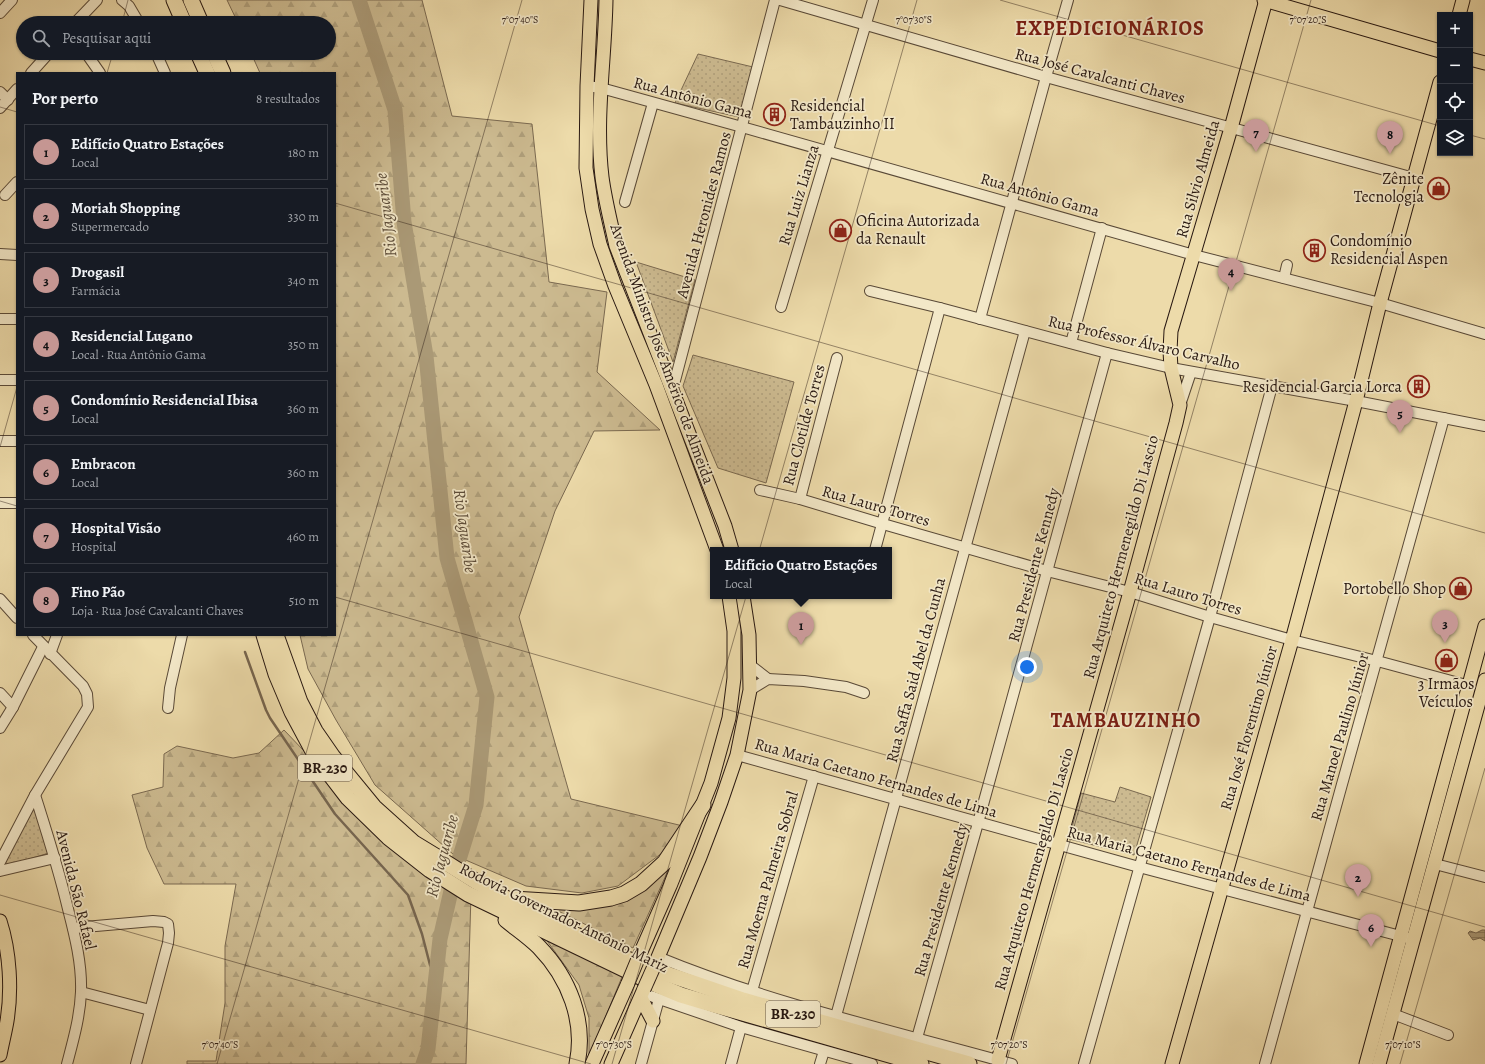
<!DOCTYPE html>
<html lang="pt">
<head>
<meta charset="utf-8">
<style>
  :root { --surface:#171b24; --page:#242831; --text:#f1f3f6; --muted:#9ea1a6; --line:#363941; --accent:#c59692 }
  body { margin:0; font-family:Alegreya,serif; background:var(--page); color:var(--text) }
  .controls { position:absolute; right:12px; top:12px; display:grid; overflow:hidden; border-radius:0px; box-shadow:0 1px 3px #0004 }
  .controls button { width:36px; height:36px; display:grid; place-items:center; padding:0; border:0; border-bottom:1px solid var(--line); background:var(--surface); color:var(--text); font:20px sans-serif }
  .you { position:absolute; left:1027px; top:667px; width:14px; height:14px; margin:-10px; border:3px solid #fff; border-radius:50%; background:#1a73e8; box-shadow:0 0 0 6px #1a73e833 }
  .badge { display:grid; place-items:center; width:26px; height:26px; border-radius:50%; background:var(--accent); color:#111; font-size:13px; font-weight:700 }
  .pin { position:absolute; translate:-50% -33px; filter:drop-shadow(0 1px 2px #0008) }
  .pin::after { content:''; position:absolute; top:21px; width:14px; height:12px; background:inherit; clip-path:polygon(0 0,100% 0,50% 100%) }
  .popup { position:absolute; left:710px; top:547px; width:182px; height:52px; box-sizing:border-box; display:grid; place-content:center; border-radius:0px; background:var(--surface); filter:drop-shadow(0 1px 3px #0005); font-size:13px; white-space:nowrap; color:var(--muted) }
  .popup b { font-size:15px; color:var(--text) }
  .popup::after { content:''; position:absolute; left:50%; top:100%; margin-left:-8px; border:8px solid transparent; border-top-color:var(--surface) }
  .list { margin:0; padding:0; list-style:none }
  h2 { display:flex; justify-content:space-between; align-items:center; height:52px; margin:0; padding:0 16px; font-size:17px }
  h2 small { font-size:13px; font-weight:400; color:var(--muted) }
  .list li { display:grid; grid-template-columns:26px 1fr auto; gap:12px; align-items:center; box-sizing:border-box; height:56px; margin:0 8px 8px; padding:0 8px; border:1px solid var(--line); border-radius:0px }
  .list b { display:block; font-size:15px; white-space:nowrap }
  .list p { margin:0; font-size:13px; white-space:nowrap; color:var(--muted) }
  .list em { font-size:13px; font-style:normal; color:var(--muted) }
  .icon { flex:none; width:22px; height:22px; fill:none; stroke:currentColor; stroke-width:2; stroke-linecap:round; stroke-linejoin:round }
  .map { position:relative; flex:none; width:1485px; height:1064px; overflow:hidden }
  .search { position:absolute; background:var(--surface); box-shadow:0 1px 3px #0004; left:16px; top:16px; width:320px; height:44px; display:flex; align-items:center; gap:10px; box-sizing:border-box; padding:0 14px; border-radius:22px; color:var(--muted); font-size:15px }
  .panel { position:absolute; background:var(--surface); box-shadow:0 1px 3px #0004; left:16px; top:72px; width:320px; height:564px; border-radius:0px }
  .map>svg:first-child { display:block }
  .grass { fill:url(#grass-dots); stroke:#7a6950 }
  .forest { fill:url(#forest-firs); stroke:#7a6950 }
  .water { fill:url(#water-rules); stroke:#76654e }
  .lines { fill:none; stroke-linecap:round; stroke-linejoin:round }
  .stream { stroke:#76654e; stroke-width:2.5 }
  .river { stroke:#aa9976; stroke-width:15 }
  .minor-casing { stroke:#594937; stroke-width:12 }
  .major-casing { stroke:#281811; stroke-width:15 }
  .highway-casing { stroke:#281811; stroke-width:17 }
  .minor { stroke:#f3e8c8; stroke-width:10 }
  .major { stroke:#eddbaa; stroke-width:13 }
  .highway { stroke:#eddbaa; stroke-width:15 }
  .major-bridge-casing { stroke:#281811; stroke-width:15; stroke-linecap:butt }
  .major-bridge { stroke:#eddbaa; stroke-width:13 }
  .ticks { fill:none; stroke:#281811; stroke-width:1; stroke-opacity:0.45 }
  .labels { text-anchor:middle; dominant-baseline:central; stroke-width:3.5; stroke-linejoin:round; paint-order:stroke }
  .shield { fill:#f3e8c8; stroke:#655648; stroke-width:1 }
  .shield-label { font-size:15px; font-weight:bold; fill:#281811 }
  .street-label { font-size:16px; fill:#281811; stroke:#f3e8c8 }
  .poi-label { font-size:16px; fill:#281811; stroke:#f3e8c8; text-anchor:start }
  .water-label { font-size:17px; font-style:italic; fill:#5c4c39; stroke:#f3e8c8 }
  .district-label { font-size:20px; font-weight:bold; letter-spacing:1px; fill:#7a1f14; stroke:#f3e8c8 }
  .ticks-label { font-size:10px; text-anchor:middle; fill:#281811; stroke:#f3e8c8; stroke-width:3.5; stroke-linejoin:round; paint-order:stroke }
</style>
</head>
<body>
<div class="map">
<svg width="1485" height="1064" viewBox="0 0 1485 1064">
  <defs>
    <pattern id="grass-dots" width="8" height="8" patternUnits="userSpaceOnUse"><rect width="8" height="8" fill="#ccba90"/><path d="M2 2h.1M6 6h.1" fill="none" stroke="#af9f7b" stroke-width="1.8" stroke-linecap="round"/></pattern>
    <pattern id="forest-firs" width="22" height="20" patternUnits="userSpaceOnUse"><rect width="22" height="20" fill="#ccba90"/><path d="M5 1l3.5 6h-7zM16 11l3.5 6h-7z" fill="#af9f7b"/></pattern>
    <pattern id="water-rules" width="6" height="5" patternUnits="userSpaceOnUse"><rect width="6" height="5" fill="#aa9976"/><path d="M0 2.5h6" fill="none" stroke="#8a7c5f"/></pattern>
  </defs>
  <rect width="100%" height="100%" fill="#eddbaa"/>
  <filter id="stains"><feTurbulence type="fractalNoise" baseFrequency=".005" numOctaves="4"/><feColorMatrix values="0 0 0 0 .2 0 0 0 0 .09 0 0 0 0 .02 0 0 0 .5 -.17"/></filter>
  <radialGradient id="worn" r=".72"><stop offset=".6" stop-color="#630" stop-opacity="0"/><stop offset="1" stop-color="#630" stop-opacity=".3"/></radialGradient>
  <!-- grass -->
  <g class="grass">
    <polygon points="698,54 753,67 739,117 675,103"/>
    <polygon points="636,262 695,280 673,362"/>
    <polygon points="693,355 794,382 766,483 718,468 683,386"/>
    <polygon points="1120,787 1151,797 1134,855 1069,839 1081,793 1115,802"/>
    <polygon points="33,810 36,813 49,853 9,865 4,863"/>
  </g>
  <!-- forest -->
  <g class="forest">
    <polygon points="227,0 422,0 452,116 532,124 549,282 607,292 597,372 660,430 594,431 555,511 519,617 571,799 683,826 666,850 618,886 582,893 526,886 454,855 375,785 336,720 308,669 300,635 335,635 335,73 260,73 251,53 329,53 329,23 238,23"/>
    <polygon points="284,730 305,752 471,894 466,1064 187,1064 187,1061 216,1061 225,1003 225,946 236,884 164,884 147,848 132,795 163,787 164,754 177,746 233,758 259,753"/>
    <polygon points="676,853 633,948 550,907 619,902"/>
    <polygon points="545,938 624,972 589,1057 589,1018 579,985"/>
  </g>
  <!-- water -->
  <polygon class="water" points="1482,930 1485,930 1485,941 1480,938 1473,940 1468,933 1470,931 1476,933"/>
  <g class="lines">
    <!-- stream -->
    <polyline class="stream" points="245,652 266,710 270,718 335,814 408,895 422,934 430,965 436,978"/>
    <!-- river -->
    <polyline class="river" points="359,0 395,110 404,222 426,356 447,558 487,697 476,805 456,869 440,939 428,1049 423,1064"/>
    <defs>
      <g id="minor">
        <polyline points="122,0 129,6 139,23"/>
        <polyline points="780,0 1046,77 1414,178"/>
        <polyline points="0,13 12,0"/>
        <polyline points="75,23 97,0"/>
        <polyline points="86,53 100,73"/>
        <polyline points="156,53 165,73"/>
        <polyline points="31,73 49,53"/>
        <polyline points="587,86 601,88 742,127 1194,255 1380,303 1485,334"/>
        <polyline points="0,92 8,100"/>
        <polyline points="0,108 17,89"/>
        <polyline points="5,195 17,182"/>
        <polyline points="625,202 653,103"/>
        <polyline points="0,254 17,255"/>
        <polyline points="1284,278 1287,265"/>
        <polyline points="870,291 940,308 1107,353 1171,368 1356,401 1485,426"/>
        <polyline points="781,307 873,0"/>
        <polyline points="0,319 17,319"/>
        <polyline points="980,319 1046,77 1068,0"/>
        <polyline points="1071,343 1102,228"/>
        <polyline points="0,380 17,380"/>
        <polyline points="672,392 775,0"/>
        <polyline points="1180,405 1191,372"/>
        <polyline points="0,441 17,441"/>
        <polyline points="760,490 800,499 883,524 1047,571 1130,592 1210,617 1292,640 1381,662 1470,686"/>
        <polyline points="800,499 837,358"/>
        <polyline points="0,503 17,503"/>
        <polyline points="875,550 940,308"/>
        <polyline points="0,599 17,618"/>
        <polyline points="50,654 57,635"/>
        <polyline points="750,665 768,679"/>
        <polyline points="750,690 768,679 804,681 846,687 864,693"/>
        <polyline points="0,693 13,707"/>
        <polyline points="168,708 170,688 182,635"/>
        <polyline points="0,728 13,707 43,647"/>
        <polyline points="737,755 1139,867 1408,938"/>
        <path d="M35,795C47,833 59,870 68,909C75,936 82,964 81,992C80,1017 73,1041 67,1064"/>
        <polyline points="0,862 35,795 88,707 87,694 83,686 33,635"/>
        <polyline points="1435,864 1485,877"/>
        <polyline points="0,871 55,858"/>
        <polyline points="73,928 153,921 164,922 168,924 169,933 168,943 136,1064"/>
        <path d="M658,957C772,1004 894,1031 1012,1064"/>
        <polyline points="752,991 814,776"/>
        <polyline points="81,992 150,1010"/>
        <polyline points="642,993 741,1027 872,1064"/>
        <polyline points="1393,1014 1448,1035"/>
        <polyline points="836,1016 1025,331"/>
        <polyline points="917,1038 978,823 1107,353"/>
        <polyline points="641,1064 659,999"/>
        <polyline points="731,1064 741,1027"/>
        <polyline points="820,1064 824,1051"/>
        <polyline points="1084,1064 1210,617 1272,386"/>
        <path d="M1265,1064C1323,848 1385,634 1444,418"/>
      </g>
      <g id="major">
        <polyline points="591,0 587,86 586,168 592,209 600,244 615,286 656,385 717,550"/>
        <path d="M606,0C605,59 595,118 602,177C605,200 611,223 616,246L725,526L732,550"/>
        <polyline points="1264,0 1440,51"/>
        <polyline points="1459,15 1463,0"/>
        <polyline points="1470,59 1485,63"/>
        <path d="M0,921C10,952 12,990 7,1021C5,1033 2,1044 0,1055"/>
        <polyline points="640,954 670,886 711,783 729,718 734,678 734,631 729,596"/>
        <polyline points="656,962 700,857 721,802 737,755 750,690 749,635 743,596"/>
        <polyline points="641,998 653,1021"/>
        <polyline points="998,1060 1130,592 1176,423 1180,405 1171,368 1170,351 1171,331 1231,128 1266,0"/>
        <polyline points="592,1064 628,983"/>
        <polyline points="611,1064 644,989"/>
        <polyline points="1172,1064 1292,640 1356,401 1380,303 1440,82"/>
        <polyline points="1366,1064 1485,626"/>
        <polyline points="1379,1064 1485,680"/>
      </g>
      <g id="highway">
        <polyline points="174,0 184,23"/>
        <polyline points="191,0 201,23"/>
        <polyline points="198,53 207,73"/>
        <polyline points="214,53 223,73"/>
        <polyline points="264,635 276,674 292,712 315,755 348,798 388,837 430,870 468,894 657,985 681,995 718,1006 921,1064"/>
        <polyline points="276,635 300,702 315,731 333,757 374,807 414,843 437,857 475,881 543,919 619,956 670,975 743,1000 969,1064"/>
        <polyline points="513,899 579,903 611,898 624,894 641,884 665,862 703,805"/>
        <path d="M506,920C517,929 529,937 539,947C569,978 586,1021 577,1064"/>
      </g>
    </defs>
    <!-- minor casing -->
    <use href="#minor" class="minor-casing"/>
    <!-- major casing -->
    <use href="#major" class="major-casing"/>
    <!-- highway casing -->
    <use href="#highway" class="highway-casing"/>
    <!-- minor -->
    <use href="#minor" class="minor"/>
    <!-- major -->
    <use href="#major" class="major"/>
    <!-- highway -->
    <use href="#highway" class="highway"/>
    <defs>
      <g id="major-bridge">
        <polyline points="628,983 640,954"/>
        <polyline points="644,989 656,962"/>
      </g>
    </defs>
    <!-- major-bridge casing -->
    <use href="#major-bridge" class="major-bridge-casing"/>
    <!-- major-bridge -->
    <use href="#major-bridge" class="major-bridge"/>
  </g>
  <!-- ticks -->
  <path class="ticks" d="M1000,0L1440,126M122,23L128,0M107,73L113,53M0,107L17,112M1470,135L1485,139M335,203L1485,533M0,447L17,387M0,501L17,506M335,597L1485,927M0,895L591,1064M217,1064L522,0M612,1064L917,0M1006,1064L1311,0M1400,1064L1485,768"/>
  <!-- icons -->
  <defs>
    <symbol id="building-ring" viewBox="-11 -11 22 22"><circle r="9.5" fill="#f3e8c8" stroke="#8f2418" stroke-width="1.5"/><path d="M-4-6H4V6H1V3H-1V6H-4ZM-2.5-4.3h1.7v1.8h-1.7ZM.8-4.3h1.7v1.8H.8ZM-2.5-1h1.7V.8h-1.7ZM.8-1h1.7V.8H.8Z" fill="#8f2418"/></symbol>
    <symbol id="shop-ring" viewBox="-11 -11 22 22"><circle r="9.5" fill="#f3e8c8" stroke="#8f2418" stroke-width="1.5"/><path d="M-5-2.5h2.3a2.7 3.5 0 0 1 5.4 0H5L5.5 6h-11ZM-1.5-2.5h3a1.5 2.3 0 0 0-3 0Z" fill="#8f2418"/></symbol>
  </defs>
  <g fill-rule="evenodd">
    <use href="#building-ring" x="762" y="102" width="25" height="25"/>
    <use href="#shop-ring" x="1426" y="176" width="25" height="25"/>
    <use href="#shop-ring" x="828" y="218" width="25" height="25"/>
    <use href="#building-ring" x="1302" y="238" width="25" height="25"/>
    <use href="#building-ring" x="1406" y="374" width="25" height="25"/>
    <use href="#shop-ring" x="1448" y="576" width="25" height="25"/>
    <use href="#shop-ring" x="1434" y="648" width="25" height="25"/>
  </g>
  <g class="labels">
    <!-- shield labels -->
    <g class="shield">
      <rect x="298" y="755" width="54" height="26" rx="3"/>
      <rect x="766" y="1001" width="54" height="26" rx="3"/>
    </g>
    <g class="shield-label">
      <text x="325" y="768">BR-230</text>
      <text x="793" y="1014">BR-230</text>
    </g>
    <!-- street labels -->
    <g class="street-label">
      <text transform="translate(1100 76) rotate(15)">Rua José Cavalcanti Chaves</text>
      <text transform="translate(693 98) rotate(15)">Rua Antônio Gama</text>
      <text transform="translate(1198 179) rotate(-74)">Rua Silvio Almeida</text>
      <text transform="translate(799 195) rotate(-73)">Rua Luiz Lianza</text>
      <text transform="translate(1040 195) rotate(16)">Rua Antônio Gama</text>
      <text transform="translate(704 215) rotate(-75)">Avenida Heronides Ramos</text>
      <text transform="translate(1144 343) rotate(13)">Rua Professor Álvaro Carvalho</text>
      <text transform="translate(662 354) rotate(70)">Avenida Ministro José Américo de Almeida</text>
      <text transform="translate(804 425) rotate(-75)">Rua Clotilde Torres</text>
      <text transform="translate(876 506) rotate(16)">Rua Lauro Torres</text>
      <text transform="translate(1121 557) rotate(-75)">Rua Arquiteto Hermenegildo Di Lascio</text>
      <text transform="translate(1034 565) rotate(-75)">Rua Presidente Kennedy</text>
      <text transform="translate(1188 594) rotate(17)">Rua Lauro Torres</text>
      <text transform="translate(916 670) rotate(-75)">Rua Saffa Said Abel da Cunha</text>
      <text transform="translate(1249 728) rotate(-74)">Rua José Florentino Júnior</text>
      <text transform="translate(1340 737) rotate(-74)">Rua Manoel Paulino Júnior</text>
      <text transform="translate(876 778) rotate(16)">Rua Maria Caetano Fernandes de Lima</text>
      <text transform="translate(1189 864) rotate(15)">Rua Maria Caetano Fernandes de Lima</text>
      <text transform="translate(1034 869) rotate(-74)">Rua Arquiteto Hermenegildo Di Lascio</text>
      <text transform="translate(768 880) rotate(-74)">Rua Moema Palmeira Sobral</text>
      <text transform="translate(76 890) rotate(76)">Avenida São Rafael</text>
      <text transform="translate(941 900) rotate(-74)">Rua Presidente Kennedy</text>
      <text transform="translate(564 918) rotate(26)">Rodovia Governador Antônio Mariz</text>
    </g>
    <!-- poi labels -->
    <g class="poi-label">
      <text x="790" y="106">Residencial<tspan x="790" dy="18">Tambauzinho II</tspan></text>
      <text x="1424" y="179" text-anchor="end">Zênite<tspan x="1424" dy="18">Tecnologia</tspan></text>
      <text x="856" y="221">Oficina Autorizada<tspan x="856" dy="18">da Renault</tspan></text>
      <text x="1330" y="241">Condomínio<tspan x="1330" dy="18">Residencial Aspen</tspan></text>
      <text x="1402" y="387" text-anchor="end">Residencial Garcia Lorca</text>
      <text x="1446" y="589" text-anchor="end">Portobello Shop</text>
      <text x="1446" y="684" text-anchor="middle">3 Irmãos<tspan x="1446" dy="18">Veículos</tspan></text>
    </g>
    <!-- water labels -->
    <g class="water-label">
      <text transform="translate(386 215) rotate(-97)">Rio Jaguaribe</text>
      <text transform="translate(465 531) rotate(82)">Rio Jaguaribe</text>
      <text transform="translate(442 856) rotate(-75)">Rio Jaguaribe</text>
    </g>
    <!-- district labels -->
    <g class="district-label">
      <text x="1110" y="28">EXPEDICIONÁRIOS</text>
      <text x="1126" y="720">TAMBAUZINHO</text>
    </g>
  </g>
  <g class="ticks-label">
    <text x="520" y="23">7°07'40"S</text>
    <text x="914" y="23">7°07'30"S</text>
    <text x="1308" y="23">7°07'20"S</text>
    <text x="220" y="1048">7°07'40"S</text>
    <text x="614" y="1048">7°07'30"S</text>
    <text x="1009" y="1048">7°07'20"S</text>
    <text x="1403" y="1048">7°07'10"S</text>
  </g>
  <rect width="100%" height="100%" filter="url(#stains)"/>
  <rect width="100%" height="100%" fill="url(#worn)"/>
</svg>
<div class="controls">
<button>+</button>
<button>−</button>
<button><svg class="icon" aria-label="locate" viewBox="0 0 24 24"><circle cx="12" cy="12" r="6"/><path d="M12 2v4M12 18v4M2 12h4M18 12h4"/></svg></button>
<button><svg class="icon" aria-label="layers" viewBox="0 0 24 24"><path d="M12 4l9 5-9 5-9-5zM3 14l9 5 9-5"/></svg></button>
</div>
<div class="you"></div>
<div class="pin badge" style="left:801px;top:645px">1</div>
<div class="popup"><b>Edifício Quatro Estações</b>Local</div>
<div class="pin badge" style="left:1358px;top:897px">2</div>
<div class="pin badge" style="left:1445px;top:643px">3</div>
<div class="pin badge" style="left:1231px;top:291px">4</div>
<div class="pin badge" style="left:1400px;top:433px">5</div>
<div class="pin badge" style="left:1371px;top:947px">6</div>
<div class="pin badge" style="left:1256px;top:152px">7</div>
<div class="pin badge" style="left:1390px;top:154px">8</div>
<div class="search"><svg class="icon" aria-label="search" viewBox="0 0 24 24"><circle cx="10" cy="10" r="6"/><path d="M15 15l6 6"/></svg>Pesquisar aqui</div>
<section class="panel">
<h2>Por perto<small>8 resultados</small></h2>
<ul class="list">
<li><span class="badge">1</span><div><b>Edifício Quatro Estações</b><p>Local</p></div><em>180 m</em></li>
<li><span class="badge">2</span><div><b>Moriah Shopping</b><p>Supermercado</p></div><em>330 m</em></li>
<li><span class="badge">3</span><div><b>Drogasil</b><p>Farmácia</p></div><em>340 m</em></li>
<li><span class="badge">4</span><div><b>Residencial Lugano</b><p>Local · Rua Antônio Gama</p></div><em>350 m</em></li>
<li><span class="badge">5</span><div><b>Condomínio Residencial Ibisa</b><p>Local</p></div><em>360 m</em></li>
<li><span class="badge">6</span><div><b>Embracon</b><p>Local</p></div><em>360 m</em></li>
<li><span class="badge">7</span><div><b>Hospital Visão</b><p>Hospital</p></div><em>460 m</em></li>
<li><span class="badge">8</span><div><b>Fino Pão</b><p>Loja · Rua José Cavalcanti Chaves</p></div><em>510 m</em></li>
</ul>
</section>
</div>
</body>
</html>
